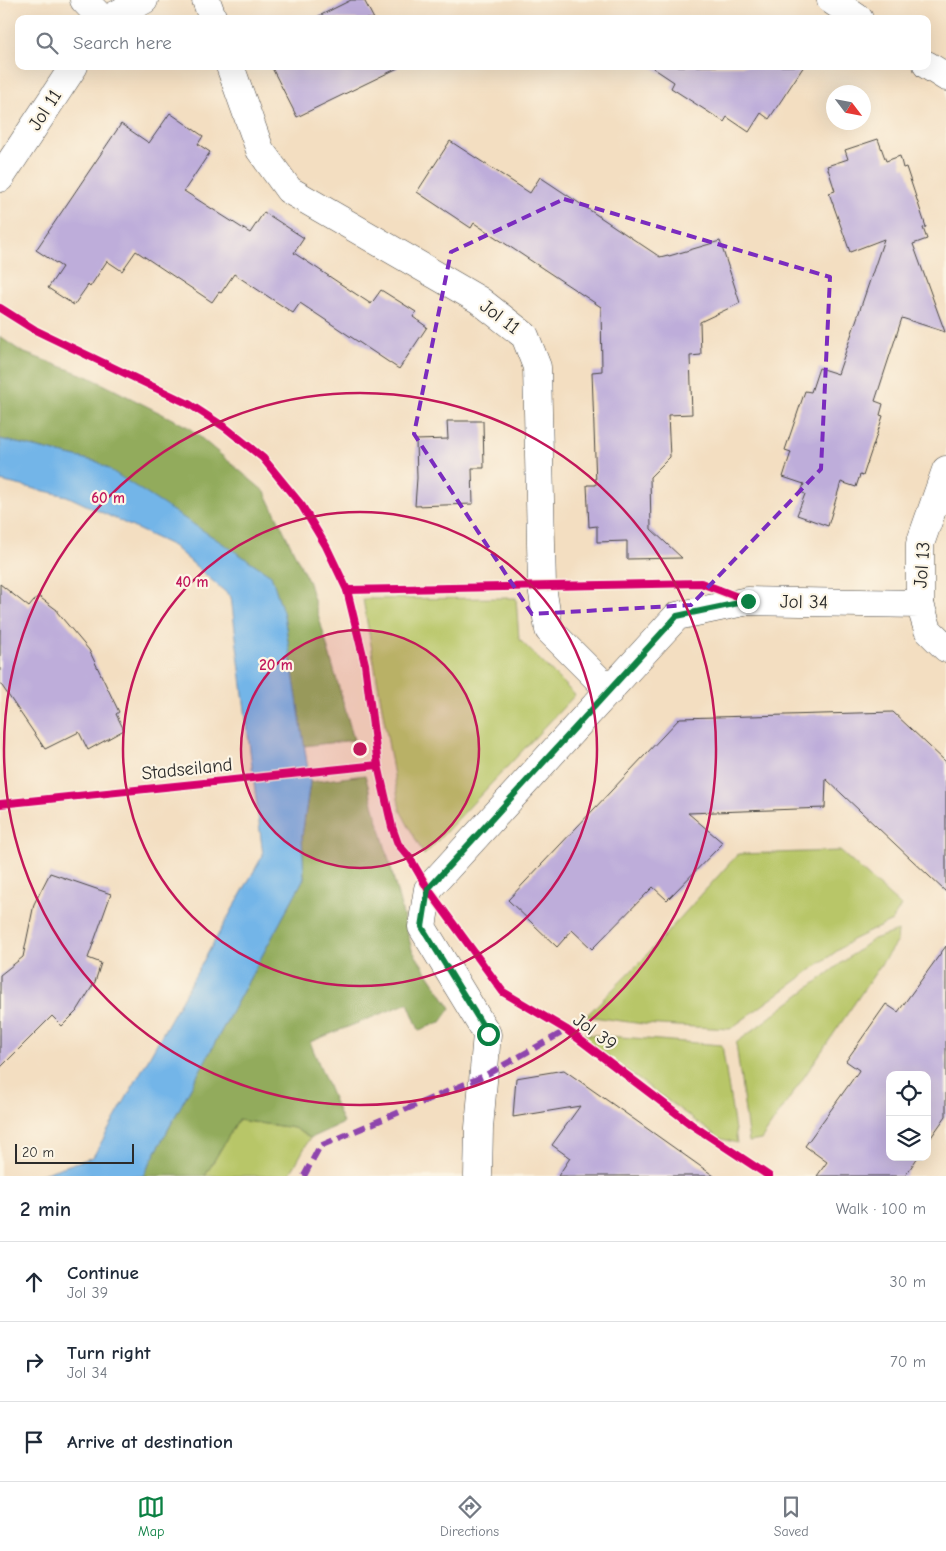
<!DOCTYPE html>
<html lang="en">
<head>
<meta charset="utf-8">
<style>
  :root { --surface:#fff; --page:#f6f6f7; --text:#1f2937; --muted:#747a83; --line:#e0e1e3; --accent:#0b8043 }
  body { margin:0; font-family:"Comic Neue",sans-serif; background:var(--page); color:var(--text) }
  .controls { position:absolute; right:15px; bottom:15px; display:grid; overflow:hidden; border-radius:10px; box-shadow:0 5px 20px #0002 }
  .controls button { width:45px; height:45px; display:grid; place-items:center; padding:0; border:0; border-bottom:1px solid var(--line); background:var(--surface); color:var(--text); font:25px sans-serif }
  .compass { position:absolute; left:826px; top:85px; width:45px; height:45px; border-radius:50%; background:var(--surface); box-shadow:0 5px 20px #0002; rotate:122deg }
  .scale { position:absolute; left:15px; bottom:12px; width:119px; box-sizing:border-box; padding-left:5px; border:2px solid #2b2b2b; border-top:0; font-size:14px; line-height:18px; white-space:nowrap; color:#2b2b2b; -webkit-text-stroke:4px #fcf5e5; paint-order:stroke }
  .stop { position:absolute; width:15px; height:15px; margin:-11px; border:4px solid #0b8043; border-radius:50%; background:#fff }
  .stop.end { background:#0b8043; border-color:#fff; box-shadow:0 1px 5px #0008 }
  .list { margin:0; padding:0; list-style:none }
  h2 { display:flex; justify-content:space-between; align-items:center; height:65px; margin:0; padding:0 20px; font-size:21px }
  h2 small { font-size:16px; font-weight:400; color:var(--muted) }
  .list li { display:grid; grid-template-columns:32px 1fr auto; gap:15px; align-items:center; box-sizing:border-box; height:80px; padding:0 20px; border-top:1px solid var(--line) }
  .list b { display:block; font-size:19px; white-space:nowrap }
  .list p { margin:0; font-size:16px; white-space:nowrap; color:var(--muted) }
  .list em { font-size:16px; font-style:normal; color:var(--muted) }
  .icon { flex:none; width:28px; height:28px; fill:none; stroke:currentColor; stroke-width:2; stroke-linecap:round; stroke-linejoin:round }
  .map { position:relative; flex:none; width:946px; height:1176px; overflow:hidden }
  .search { position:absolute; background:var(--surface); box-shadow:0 5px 20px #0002; left:15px; right:15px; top:15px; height:55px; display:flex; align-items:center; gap:12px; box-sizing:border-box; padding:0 18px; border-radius:10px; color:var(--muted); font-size:19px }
  .sheet { height:305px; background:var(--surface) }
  nav { display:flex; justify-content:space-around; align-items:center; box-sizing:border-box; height:70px; border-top:1px solid var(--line); background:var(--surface); font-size:14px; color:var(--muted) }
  nav a { display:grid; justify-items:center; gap:2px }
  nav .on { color:var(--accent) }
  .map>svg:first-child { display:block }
  .green { fill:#b8c668; stroke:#72784a }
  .forest { fill:#92ab5c; stroke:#5e6b44 }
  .water { fill:#73b5e8; stroke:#4f708a }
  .building { fill:#beadda }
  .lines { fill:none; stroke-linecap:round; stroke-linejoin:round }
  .minor-casing { stroke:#494642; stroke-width:29 }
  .minor { stroke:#fff; stroke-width:28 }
  .quiet { stroke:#8e44ad; stroke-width:6; stroke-dasharray:12 6; stroke-linecap:butt }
  .cycleway-casing { stroke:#fcf5e5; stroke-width:11 }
  .cycleway { stroke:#d6006c; stroke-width:8 }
  .route { stroke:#0b8043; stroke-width:6 }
  .marked { fill:none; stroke:#7b2cbf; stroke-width:4; stroke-dasharray:10 6; stroke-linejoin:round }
  .ring { fill:none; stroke:#c2185b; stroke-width:2.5 }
  .labels { text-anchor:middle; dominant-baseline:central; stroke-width:4.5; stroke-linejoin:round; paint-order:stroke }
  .street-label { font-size:19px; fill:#2b2b2b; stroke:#fcf5e5 }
  .centre { fill:#c2185b; stroke:#fcf5e5; stroke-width:2.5 }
  .ring-label { font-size:15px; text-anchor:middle; font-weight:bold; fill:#c2185b; stroke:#fcf5e5; stroke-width:4.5; stroke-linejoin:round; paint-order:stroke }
</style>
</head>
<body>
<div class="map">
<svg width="946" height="1176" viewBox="0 0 946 1176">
  <rect width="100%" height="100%" fill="#fcf5e5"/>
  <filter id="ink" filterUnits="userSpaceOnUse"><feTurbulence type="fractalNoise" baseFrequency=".02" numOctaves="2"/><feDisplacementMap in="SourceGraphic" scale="10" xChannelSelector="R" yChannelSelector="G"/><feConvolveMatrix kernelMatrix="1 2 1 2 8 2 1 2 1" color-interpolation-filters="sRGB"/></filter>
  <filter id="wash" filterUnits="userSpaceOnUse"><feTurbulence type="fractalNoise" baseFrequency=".0096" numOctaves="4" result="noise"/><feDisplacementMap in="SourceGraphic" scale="20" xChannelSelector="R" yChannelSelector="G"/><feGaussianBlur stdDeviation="1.12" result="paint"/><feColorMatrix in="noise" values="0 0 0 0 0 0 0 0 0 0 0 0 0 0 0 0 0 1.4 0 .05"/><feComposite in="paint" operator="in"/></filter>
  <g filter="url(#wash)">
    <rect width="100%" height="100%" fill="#f3dec1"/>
    <!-- green -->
    <g class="green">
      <polygon points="516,598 519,639 575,695 424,855 400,810 363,599"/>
      <polygon points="840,851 901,906 892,921 852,940 730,1029 643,1024 586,1016 644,958 738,854"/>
      <polygon points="898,931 897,941 761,1140 749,1142 736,1043 873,939"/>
      <polygon points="582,1034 722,1045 737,1143 719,1138 582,1038"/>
      <polygon points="238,1120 294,1128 310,1138 289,1176 205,1176"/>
    </g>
    <!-- forest -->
    <g class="forest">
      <polygon points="0,337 22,352 89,377 188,427 265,492 309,583 354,740 304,746 284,615 98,462 0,439"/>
      <polygon points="365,775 388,857 412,950 451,1008 441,1022 419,1030 408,1003 310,1042 343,1123 310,1138 294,1128 238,1120 205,1176 143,1176 304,878 302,836 310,782"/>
    </g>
    <!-- water -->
    <polygon class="water" points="0,439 98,462 271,575 284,615 310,782 302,836 304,878 143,1176 36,1176 93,1157 263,855 231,597 173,546 67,496 0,481"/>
    <g id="blocks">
      <!-- building -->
      <g class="building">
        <polygon points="351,0 364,0 374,19 313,19"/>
        <polygon points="271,66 397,66 398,68 297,117"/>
        <polygon points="654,66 804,66 769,119 761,113 749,132 727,117 724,122 671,88 674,82 653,68"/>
        <polygon points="170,113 203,136 198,144 210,152 184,191 250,233 264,212 304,238 294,253 371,304 381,290 416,312 413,317 427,327 399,369 300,303 293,313 234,274 221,293 219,292 212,302 136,251 122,271 107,261 90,287 88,285 74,305 48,288 62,267 36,250 121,124 149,143"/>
        <polygon points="878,139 886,161 900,156 903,168 906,167 926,227 923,228 927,239 913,244 945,332 902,318 875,401 883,404 880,415 883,416 863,476 860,475 856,487 841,482 828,526 797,515 805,494 801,492 804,484 783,477 791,452 785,450 805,391 811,392 819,368 838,374 884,239 850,252 829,193 835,191 827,166 848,159 845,150"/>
        <polygon points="450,141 530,193 540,177 660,257 668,255 669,256 720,241 740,303 700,322 701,355 690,356 692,414 668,415 670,457 650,477 651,529 682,558 627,559 627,541 597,542 597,526 589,527 587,485 596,485 592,372 602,371 601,307 474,223 471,228 417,192"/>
        <polygon points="447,421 483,421 484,468 472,468 473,504 415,506 417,478 416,440 448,439"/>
        <polygon points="0,584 29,607 38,596 57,610 57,612 89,650 119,712 116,714 124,730 88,750 79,732 45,749 0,683"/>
        <polygon points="893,712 946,762 946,892 826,779 825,808 688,813 723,843 667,900 653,887 592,949 572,930 557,947 508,900 680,718"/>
        <polygon points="50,873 111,894 88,958 101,963 95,982 77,1011 62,1026 52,1016 0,1068 0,975 23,957 34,904"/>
        <polygon points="946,946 946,1116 927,1143 927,1075 890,1075 890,1157 918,1157 905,1176 817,1176 827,1162 805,1146 858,1072 859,1070 846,1061 886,1004 898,1012"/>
        <polygon points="564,1070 628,1115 714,1176 558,1176 570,1158 552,1145 580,1106 513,1117 516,1078"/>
      </g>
    </g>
  </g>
  <g filter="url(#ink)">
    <use href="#blocks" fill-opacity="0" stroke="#494642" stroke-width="1"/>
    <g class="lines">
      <defs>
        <g id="minor">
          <polyline points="84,0 102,19"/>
          <polyline points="206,0 213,19"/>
          <polyline points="831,0 859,19"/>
          <polyline points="108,19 144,0"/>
          <polyline points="927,65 946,77"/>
          <polyline points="230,66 260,150 289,190 479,300 525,336 537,367 542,587 549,630 610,691"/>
          <polyline points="0,178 74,66"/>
          <polyline points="920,604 920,544 946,470"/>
          <polyline points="478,1176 479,1128 487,1034 422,927 428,889 677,616 748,601 920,604 928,630 946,648"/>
        </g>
      </defs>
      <!-- minor casing -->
      <use href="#minor" class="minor-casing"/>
      <!-- minor -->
      <use href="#minor" class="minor"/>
      <!-- quiet -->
      <polyline class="quiet" points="304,1176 320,1146 484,1076 567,1030"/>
      <defs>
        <g id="cycleway">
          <polyline points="0,308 35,330 189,404 226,428 263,458 302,506 326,546 347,590 365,664 378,765 392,827 398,844 410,858 428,889 503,992 567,1030 692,1125 769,1176"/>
          <polyline points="347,590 701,583 748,601"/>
          <polyline points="0,804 378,765"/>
        </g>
      </defs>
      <!-- cycleway casing -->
      <use href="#cycleway" class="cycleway-casing"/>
      <!-- cycleway -->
      <use href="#cycleway" class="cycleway"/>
    </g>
  </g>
  <g class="lines" filter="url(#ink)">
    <!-- route -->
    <polyline class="route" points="488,1034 422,927 428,889 677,616 748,601"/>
  </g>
  <!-- marked area -->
  <path class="marked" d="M564,199L830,277L821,469L691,605L532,614L414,434L451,252Z"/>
  <!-- distance rings -->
  <circle cx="360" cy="749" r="119" fill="#c2185b" fill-opacity=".12"/>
  <g class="ring">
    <circle cx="360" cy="749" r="119"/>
    <circle cx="360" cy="749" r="237"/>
    <circle cx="360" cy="749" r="356"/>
  </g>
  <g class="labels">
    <!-- street labels -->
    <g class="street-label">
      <text transform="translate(45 110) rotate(-57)">Jol 11</text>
      <text transform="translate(500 317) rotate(37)">Jol 11</text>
      <text transform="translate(922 565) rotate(-86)">Jol 13</text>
      <text transform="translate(804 602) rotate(1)">Jol 34</text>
      <text transform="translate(187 769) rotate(-6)">Stadseiland</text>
      <text transform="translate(595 1032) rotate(36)">Jol 39</text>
    </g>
  </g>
  <circle cx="360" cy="749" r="8" class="centre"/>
  <g class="ring-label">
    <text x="108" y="503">60 m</text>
    <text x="192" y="587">40 m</text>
    <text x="276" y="670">20 m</text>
  </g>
</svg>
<div class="controls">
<button><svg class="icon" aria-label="locate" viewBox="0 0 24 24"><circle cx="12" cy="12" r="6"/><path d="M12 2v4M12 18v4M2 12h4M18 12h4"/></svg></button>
<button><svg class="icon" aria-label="layers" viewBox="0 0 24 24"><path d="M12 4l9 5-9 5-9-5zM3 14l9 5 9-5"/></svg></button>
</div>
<svg class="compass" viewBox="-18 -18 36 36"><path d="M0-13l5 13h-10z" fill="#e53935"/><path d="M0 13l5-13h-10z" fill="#747a83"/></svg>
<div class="scale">20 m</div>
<div class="stop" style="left:488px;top:1034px"></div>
<div class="stop end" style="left:748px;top:601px"></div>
<div class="search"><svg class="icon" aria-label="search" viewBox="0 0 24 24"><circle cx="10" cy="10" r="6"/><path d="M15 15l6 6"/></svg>Search here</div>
</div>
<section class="sheet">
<h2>2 min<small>Walk · 100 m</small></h2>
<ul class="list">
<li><svg class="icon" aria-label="ahead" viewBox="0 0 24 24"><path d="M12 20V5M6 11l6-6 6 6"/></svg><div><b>Continue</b><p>Jol 39</p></div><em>30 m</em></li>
<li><svg class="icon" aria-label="right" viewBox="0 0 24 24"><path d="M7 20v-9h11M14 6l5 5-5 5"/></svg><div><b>Turn right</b><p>Jol 34</p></div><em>70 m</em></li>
<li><svg class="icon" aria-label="arrive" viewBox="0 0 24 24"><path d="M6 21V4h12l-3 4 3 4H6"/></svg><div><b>Arrive at destination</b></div></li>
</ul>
</section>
<nav>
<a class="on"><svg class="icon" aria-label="map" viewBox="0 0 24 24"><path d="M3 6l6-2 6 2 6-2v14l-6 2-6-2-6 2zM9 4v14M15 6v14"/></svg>Map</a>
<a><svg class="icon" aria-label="directions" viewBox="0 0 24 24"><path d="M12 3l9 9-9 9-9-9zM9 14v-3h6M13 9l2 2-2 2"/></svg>Directions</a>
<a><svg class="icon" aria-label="saved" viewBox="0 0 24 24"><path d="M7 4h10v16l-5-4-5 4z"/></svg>Saved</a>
</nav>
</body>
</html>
